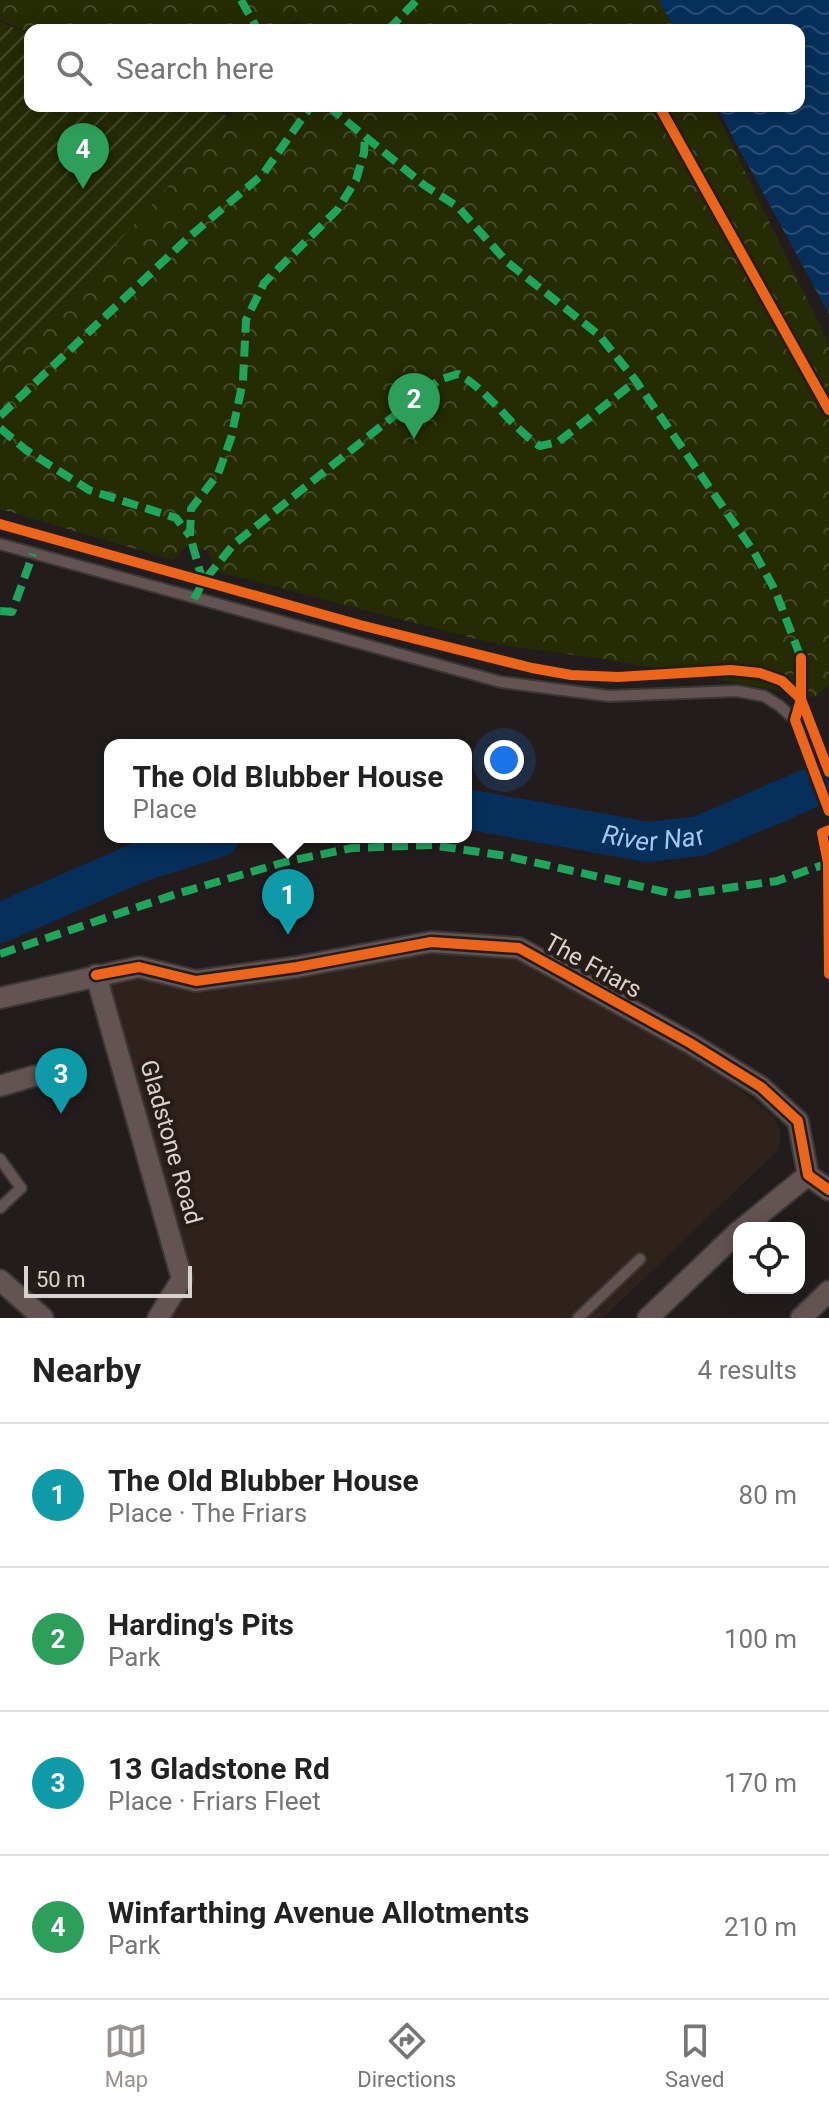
<!DOCTYPE html>
<html lang="en">
<head>
<meta charset="utf-8">
<style>
  :root { --surface:#fff; --page:#f2f2f2; --text:#222; --muted:#767676; --line:#e0e0e0; --accent:#999390 }
  body { margin:0; font-family:Roboto,sans-serif; background:var(--page); color:var(--text) }
  .controls { position:absolute; right:24px; bottom:24px; display:grid; overflow:hidden; border-radius:16px; box-shadow:0 4px 20px #0003 }
  .controls button { width:72px; height:72px; display:grid; place-items:center; padding:0; border:0; border-bottom:2px solid var(--line); background:var(--surface); color:var(--text); font:40px sans-serif }
  .scale { position:absolute; left:24px; bottom:20px; width:168px; box-sizing:border-box; padding-left:8px; border:4px solid #d9d2cf; border-top:0; font-size:22px; line-height:28px; white-space:nowrap; color:#d9d2cf; -webkit-text-stroke:6px #261c18; paint-order:stroke }
  .you { position:absolute; left:504px; top:760px; width:28px; height:28px; margin:-20px; border:6px solid #fff; border-radius:50%; background:#1a73e8; box-shadow:0 0 0 12px #1a73e833 }
  .badge { display:grid; place-items:center; width:52px; height:52px; border-radius:50%; background:var(--accent); color:#fff; font-size:26px; font-weight:700 }
  .pin { position:absolute; translate:-50% -66px; filter:drop-shadow(0 2px 4px #0008) }
  .pin::after { content:''; position:absolute; top:42px; width:28px; height:24px; background:inherit; clip-path:polygon(0 0,100% 0,50% 100%) }
  .popup { position:absolute; left:104px; top:739px; width:368px; height:104px; box-sizing:border-box; display:grid; place-content:center; border-radius:16px; background:var(--surface); filter:drop-shadow(0 2px 6px #0005); font-size:26px; white-space:nowrap; color:var(--muted) }
  .popup b { font-size:30px; color:var(--text) }
  .popup::after { content:''; position:absolute; left:50%; top:100%; margin-left:-16px; border:16px solid transparent; border-top-color:var(--surface) }
  .list { margin:0; padding:0; list-style:none }
  h2 { display:flex; justify-content:space-between; align-items:center; height:104px; margin:0; padding:0 32px; font-size:34px }
  h2 small { font-size:26px; font-weight:400; color:var(--muted) }
  .list li { display:grid; grid-template-columns:52px 1fr auto; gap:24px; align-items:center; box-sizing:border-box; height:144px; padding:0 32px; border-top:2px solid var(--line) }
  .list b { display:block; font-size:30px; white-space:nowrap }
  .list p { margin:0; font-size:26px; white-space:nowrap; color:var(--muted) }
  .list em { font-size:26px; font-style:normal; color:var(--muted) }
  .icon { flex:none; width:44px; height:44px; fill:none; stroke:currentColor; stroke-width:2; stroke-linecap:round; stroke-linejoin:round }
  .map { position:relative; flex:none; width:829px; height:1318px; overflow:hidden }
  .search { position:absolute; background:var(--surface); box-shadow:0 4px 20px #0003; left:24px; right:24px; top:24px; height:88px; display:flex; align-items:center; gap:20px; box-sizing:border-box; padding:0 28px; border-radius:16px; color:var(--muted); font-size:30px }
  .sheet { height:680px; background:var(--surface) }
  nav { display:flex; justify-content:space-around; align-items:center; box-sizing:border-box; height:112px; border-top:2px solid var(--line); background:var(--surface); font-size:22px; color:var(--muted) }
  nav a { display:grid; justify-items:center; gap:4px }
  nav .on { color:var(--accent) }
  .map>svg:first-child { display:block }
  .built { fill:#2f211b }
  .park { fill:url(#park-crowns) }
  .garden { fill:url(#garden-furrows) }
  .water { fill:url(#water-waves) }
  .lines { fill:none; stroke-linecap:round; stroke-linejoin:round }
  .river { stroke:#06305b; stroke-width:40 }
  .lane-casing { stroke:#3b3736; stroke-width:14 }
  .street-casing { stroke:#3b3736; stroke-width:24 }
  .lane { stroke:#635453; stroke-width:10 }
  .street { stroke:#635453; stroke-width:20 }
  .quiet { stroke:#20a55d; stroke-width:8; stroke-dasharray:16 8; stroke-linecap:butt }
  .cycleway-casing { stroke:#261c18; stroke-width:15 }
  .cycleway { stroke:#eb651d; stroke-width:10 }
  .labels { text-anchor:middle; dominant-baseline:central; stroke-width:8; stroke-linejoin:round; paint-order:stroke }
  .street-label { font-size:24px; fill:#d9d2cf; stroke:#261c18 }
  .water-label { font-size:26px; font-style:italic; fill:#a2c8f4; stroke:#261c18 }
</style>
</head>
<body>
<div class="map">
<svg width="829" height="1318" viewBox="0 0 829 1318">
  <defs>
    <pattern id="park-crowns" width="20" height="18" patternUnits="userSpaceOnUse" patternTransform="scale(2)"><rect width="20" height="18" fill="#252b04"/><path d="M2 6a3 3 0 1 1 6 0M12 15a3 3 0 1 1 6 0" fill="none" stroke="#444928"/></pattern>
    <pattern id="garden-furrows" width="10" height="10" patternUnits="userSpaceOnUse" patternTransform="scale(2)"><rect width="10" height="10" fill="#252b04"/><path d="M-1 1l2-2M0 10L10 0M9 11l2-2" fill="none" stroke="#444928"/></pattern>
    <pattern id="water-waves" width="16" height="10" patternUnits="userSpaceOnUse" patternTransform="scale(2)"><rect width="16" height="10" fill="#06305b"/><path d="M0 5q4-4 8 0t8 0" fill="none" stroke="#2a4d72"/></pattern>
  </defs>
  <rect width="100%" height="100%" fill="#221d1c"/>
  <!-- built -->
  <polygon class="built" points="420,944 523,957 639,1023 733,1085 774,1117 781,1132 778,1150 603,1318 160,1318 176,1286 103,975 207,977"/>
  <!-- park -->
  <g class="park">
    <polygon points="0,0 662,0 677,30 291,30 301,18 284,30 30,30 30,33 0,20"/>
    <polygon points="237,106 713,106 829,344 829,685 814,697 604,659 496,644 214,571 208,551 187,545 173,560 0,509 0,368 102,260 230,117"/>
  </g>
  <!-- garden -->
  <polygon class="garden" points="0,22 30,34 30,106 204,106 230,117 102,260 0,368"/>
  <!-- water -->
  <polygon class="water" points="659,0 829,0 829,314 716,106 799,106 799,30 675,30"/>
  <g class="lines">
    <!-- river -->
    <g class="river">
      <path id="s1" d="M466,809L648,842L699,836L829,780"/>
      <polyline points="0,923 137,863 219,837"/>
    </g>
    <defs>
      <g id="lane">
        <polyline points="0,544 501,682 609,696 737,691 764,696 780,706 795,720 829,811"/>
        <polyline points="0,1159 21,1188 0,1208"/>
        <polyline points="578,1318 640,1259"/>
      </g>
      <g id="street">
        <polyline points="96,975 182,1279 158,1318"/>
        <polyline points="0,998 139,967 196,981 297,967 431,942 519,948 690,1043 761,1087 798,1121 808,1175"/>
        <polyline points="0,1086 34,1076"/>
        <polyline points="808,1175 829,1190"/>
        <polyline points="743,1228 808,1175"/>
        <polyline points="0,1280 43,1318"/>
        <polyline points="648,1318 739,1231"/>
        <polyline points="801,1318 829,1291"/>
      </g>
    </defs>
    <!-- lane casing -->
    <use href="#lane" class="lane-casing"/>
    <!-- street casing -->
    <use href="#street" class="street-casing"/>
    <!-- lane -->
    <use href="#lane" class="lane"/>
    <!-- street -->
    <use href="#street" class="street"/>
    <!-- quiet -->
    <g class="quiet">
      <polyline points="241,0 258,30"/>
      <polyline points="388,30 417,0"/>
      <polyline points="328,106 424,185 458,207 506,261 599,335 636,381 754,552 775,590 801,658"/>
      <polyline points="0,416 189,237 263,174 311,106"/>
      <polyline points="0,428 26,450 89,490 176,518 190,536"/>
      <polyline points="203,582 190,536 191,509 218,474 231,438 243,381 246,320 264,283 338,209 356,180 364,153 365,137"/>
      <path d="M194,599L203,582L234,544L439,380L458,374C490,391 509,426 540,446L558,442L636,381"/>
      <polyline points="0,611 12,612 33,554"/>
      <polyline points="0,954 176,894 285,862 352,848 432,845 506,856 679,895 777,881 828,863"/>
    </g>
    <defs>
      <g id="cycleway">
        <polyline points="659,106 829,410"/>
        <polyline points="0,524 360,625 532,668 571,675 618,677 731,670 760,673 782,681 801,699 829,772"/>
        <polyline points="801,658 801,699 795,720 829,811"/>
        <polyline points="829,830 822,833 828,863 829,974"/>
        <polyline points="96,975 139,967 196,981 297,967 431,942 519,948 690,1043 761,1087 798,1121 808,1175 829,1190"/>
      </g>
    </defs>
    <!-- cycleway casing -->
    <use href="#cycleway" class="cycleway-casing"/>
    <!-- cycleway -->
    <use href="#cycleway" class="cycleway"/>
  </g>
  <g class="labels">
    <!-- street labels -->
    <g class="street-label">
      <text transform="translate(593 966) rotate(29)">The Friars</text>
      <text transform="translate(171 1142) rotate(74)">Gladstone Road</text>
    </g>
    <!-- water labels -->
    <g class="water-label">
      <text stroke="none"><textPath href="#s1" startOffset="190">River Nar</textPath></text>
    </g>
  </g>
</svg>
<div class="controls">
<button><svg class="icon" aria-label="locate" viewBox="0 0 24 24"><circle cx="12" cy="12" r="6"/><path d="M12 2v4M12 18v4M2 12h4M18 12h4"/></svg></button>
</div>
<div class="scale">50 m</div>
<div class="you"></div>
<div class="pin badge" style="left:288px;top:935px;background:#0f9aa8">1</div>
<div class="popup"><b>The Old Blubber House</b>Place</div>
<div class="pin badge" style="left:414px;top:439px;background:#2e9e5b">2</div>
<div class="pin badge" style="left:61px;top:1114px;background:#0f9aa8">3</div>
<div class="pin badge" style="left:83px;top:189px;background:#2e9e5b">4</div>
<div class="search"><svg class="icon" aria-label="search" viewBox="0 0 24 24"><circle cx="10" cy="10" r="6"/><path d="M15 15l6 6"/></svg>Search here</div>
</div>
<section class="sheet">
<h2>Nearby<small>4 results</small></h2>
<ul class="list">
<li><span class="badge" style="background:#0f9aa8">1</span><div><b>The Old Blubber House</b><p>Place · The Friars</p></div><em>80 m</em></li>
<li><span class="badge" style="background:#2e9e5b">2</span><div><b>Harding's Pits</b><p>Park</p></div><em>100 m</em></li>
<li><span class="badge" style="background:#0f9aa8">3</span><div><b>13 Gladstone Rd</b><p>Place · Friars Fleet</p></div><em>170 m</em></li>
<li><span class="badge" style="background:#2e9e5b">4</span><div><b>Winfarthing Avenue Allotments</b><p>Park</p></div><em>210 m</em></li>
</ul>
</section>
<nav>
<a class="on"><svg class="icon" aria-label="map" viewBox="0 0 24 24"><path d="M3 6l6-2 6 2 6-2v14l-6 2-6-2-6 2zM9 4v14M15 6v14"/></svg>Map</a>
<a><svg class="icon" aria-label="directions" viewBox="0 0 24 24"><path d="M12 3l9 9-9 9-9-9zM9 14v-3h6M13 9l2 2-2 2"/></svg>Directions</a>
<a><svg class="icon" aria-label="saved" viewBox="0 0 24 24"><path d="M7 4h10v16l-5-4-5 4z"/></svg>Saved</a>
</nav>
</body>
</html>
